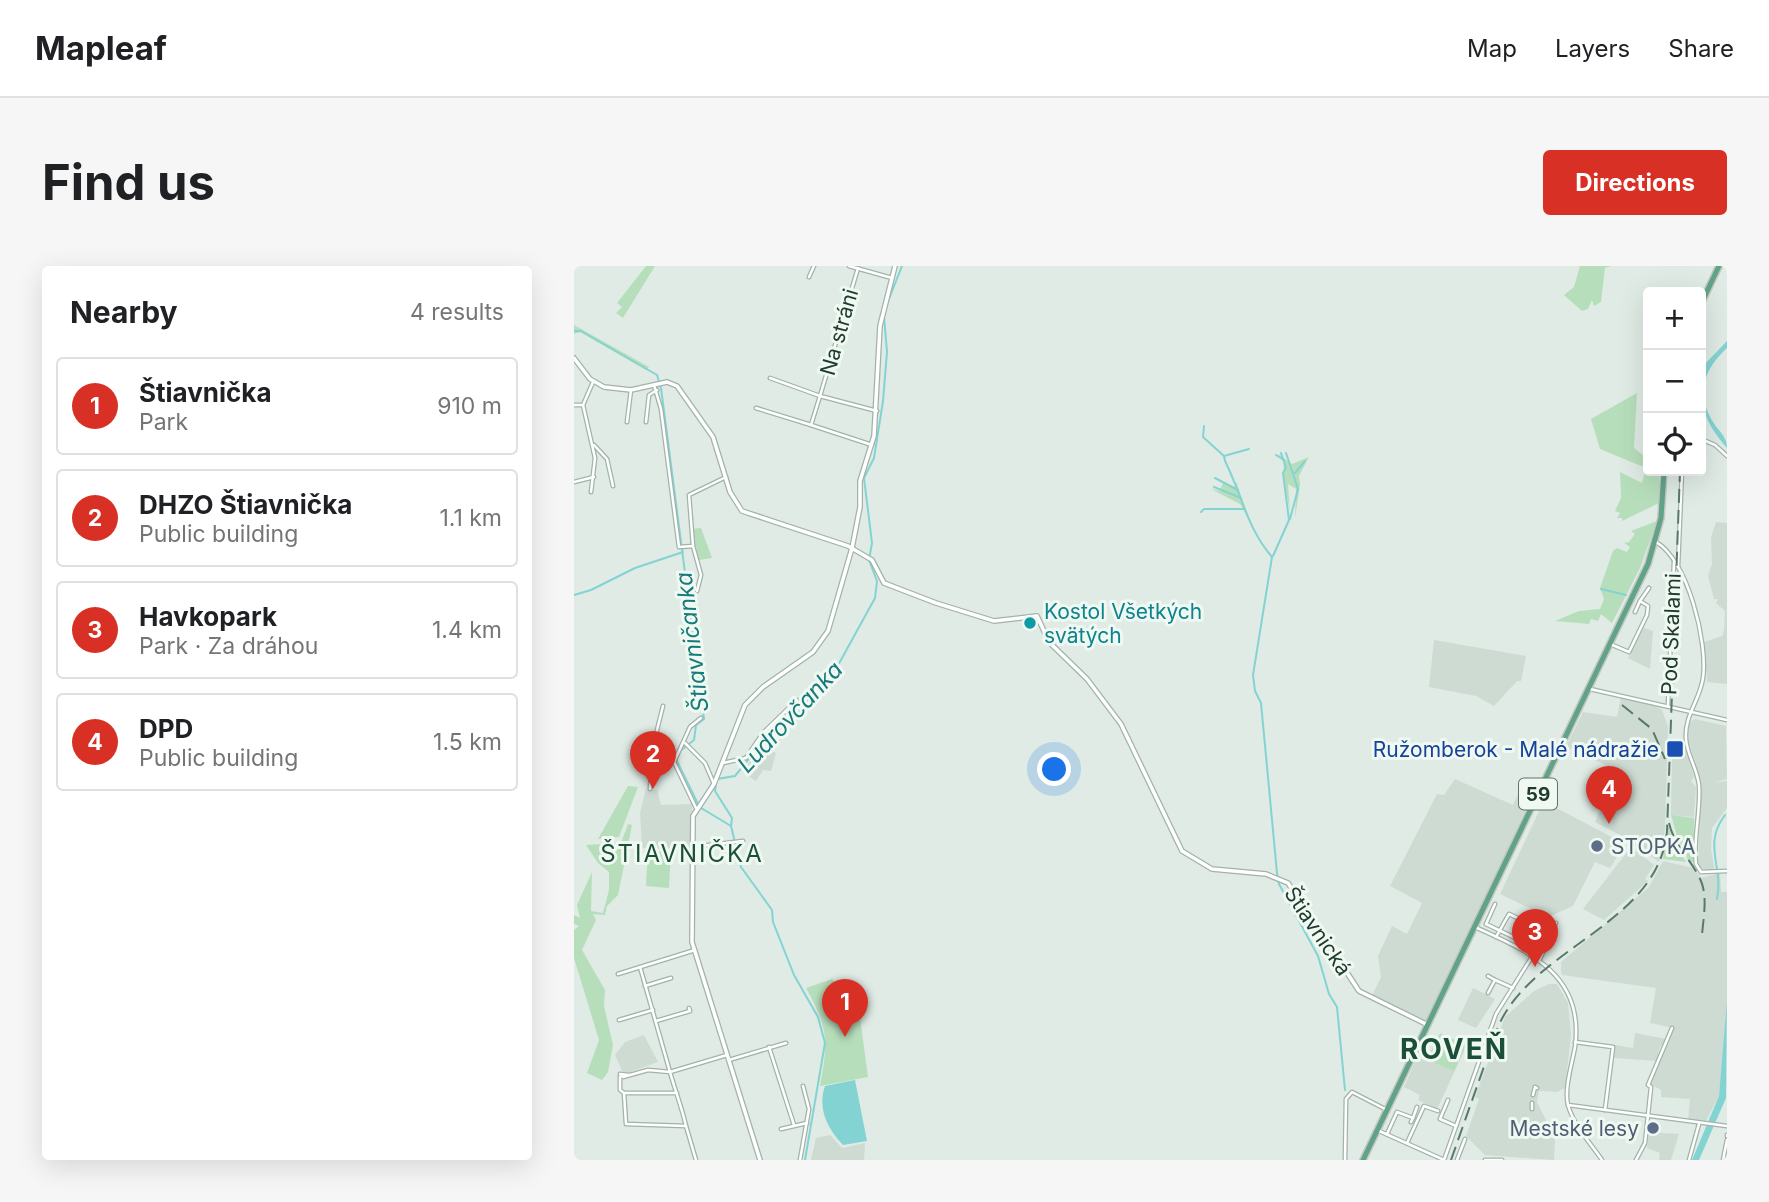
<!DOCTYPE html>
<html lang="en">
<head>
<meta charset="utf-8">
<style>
  :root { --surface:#fff; --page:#f6f6f6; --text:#202124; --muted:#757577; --line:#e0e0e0; --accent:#d93025 }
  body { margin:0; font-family:Inter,sans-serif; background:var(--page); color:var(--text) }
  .controls { position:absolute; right:21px; top:21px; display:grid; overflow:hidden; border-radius:7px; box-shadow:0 7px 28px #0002 }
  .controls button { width:63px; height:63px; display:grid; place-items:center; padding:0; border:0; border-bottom:2px solid var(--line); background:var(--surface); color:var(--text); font:35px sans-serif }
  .you { position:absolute; left:481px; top:504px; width:24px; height:24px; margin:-18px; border:5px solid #fff; border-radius:50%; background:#1a73e8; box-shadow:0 0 0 10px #1a73e833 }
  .badge { display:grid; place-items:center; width:46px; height:46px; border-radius:50%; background:var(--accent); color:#fff; font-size:23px; font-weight:700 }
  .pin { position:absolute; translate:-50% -58px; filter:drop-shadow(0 2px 4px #0008) }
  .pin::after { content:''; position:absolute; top:37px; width:24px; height:21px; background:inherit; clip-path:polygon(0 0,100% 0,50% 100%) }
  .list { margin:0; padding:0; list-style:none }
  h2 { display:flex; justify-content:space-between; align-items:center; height:91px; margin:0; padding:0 28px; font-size:30px }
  h2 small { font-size:23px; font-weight:400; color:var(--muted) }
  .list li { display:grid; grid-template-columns:46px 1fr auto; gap:21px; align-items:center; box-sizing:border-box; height:98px; margin:0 14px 14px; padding:0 14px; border:2px solid var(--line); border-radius:7px }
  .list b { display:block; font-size:26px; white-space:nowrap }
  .list p { margin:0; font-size:23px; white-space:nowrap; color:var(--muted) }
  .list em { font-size:23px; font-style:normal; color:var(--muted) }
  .icon { flex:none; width:38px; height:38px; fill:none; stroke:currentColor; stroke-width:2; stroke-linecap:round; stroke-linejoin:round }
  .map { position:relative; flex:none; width:1153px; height:894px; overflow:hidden; border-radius:7px }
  header { display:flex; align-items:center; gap:42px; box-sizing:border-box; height:98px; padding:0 35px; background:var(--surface); border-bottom:2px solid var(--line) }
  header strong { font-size:33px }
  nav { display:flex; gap:38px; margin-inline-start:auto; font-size:24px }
  .intro { display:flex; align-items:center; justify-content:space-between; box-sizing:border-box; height:168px; padding:0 42px }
  h1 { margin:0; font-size:49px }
  .button { padding:18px 32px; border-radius:7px; background:var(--accent); color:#fff; font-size:24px; font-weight:700 }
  main { display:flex; gap:42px; padding:0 42px }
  aside { flex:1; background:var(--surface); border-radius:7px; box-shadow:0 7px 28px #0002 }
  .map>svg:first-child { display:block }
  .built { fill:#cddbd3 }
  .green { fill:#b7debb }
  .water { fill:#84d3d3 }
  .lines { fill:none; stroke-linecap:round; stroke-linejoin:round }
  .stream { stroke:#84d3d3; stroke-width:2 }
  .minor-casing { stroke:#a2b3aa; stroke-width:5 }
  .tertiary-casing { stroke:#a2b3aa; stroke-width:6 }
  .primary-casing { stroke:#c1c8c5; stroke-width:8 }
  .minor { stroke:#fff; stroke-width:2.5 }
  .tertiary { stroke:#fff; stroke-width:3.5 }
  .primary { stroke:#62a388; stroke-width:5 }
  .rail { stroke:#5a786b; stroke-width:2; stroke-dasharray:14 7; stroke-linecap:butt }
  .culture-dot { fill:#0f9aa8; stroke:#f0f8f2; stroke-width:2.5 }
  .transit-dot { fill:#1a4fb4; stroke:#f0f8f2; stroke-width:2.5 }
  .service-dot { fill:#5c6f8a; stroke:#f0f8f2; stroke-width:2.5 }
  .labels { text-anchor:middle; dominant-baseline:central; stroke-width:6; stroke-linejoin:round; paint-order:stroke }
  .shield { fill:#f0f8f2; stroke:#5e746a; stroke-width:2 }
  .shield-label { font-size:19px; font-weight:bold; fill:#203c30 }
  .street-label { font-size:21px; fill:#203c30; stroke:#f0f8f2 }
  .culture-label { font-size:21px; fill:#0d838f; stroke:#f0f8f2; text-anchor:start }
  .transit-label { font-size:21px; fill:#164399; stroke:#f0f8f2; text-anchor:end }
  .service-label { font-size:21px; fill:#4e5e75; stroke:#f0f8f2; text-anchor:start }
  .water-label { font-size:23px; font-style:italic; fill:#177a7a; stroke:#f0f8f2 }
  .quarter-label { font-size:24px; letter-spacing:2px; fill:#1b4f3a; stroke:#f0f8f2 }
  .district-label { font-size:28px; font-weight:bold; letter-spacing:2px; fill:#1b4f3a; stroke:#f0f8f2 }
</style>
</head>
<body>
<header>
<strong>Mapleaf</strong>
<nav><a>Map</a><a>Layers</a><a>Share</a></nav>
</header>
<div class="intro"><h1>Find us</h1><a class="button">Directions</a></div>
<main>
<aside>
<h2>Nearby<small>4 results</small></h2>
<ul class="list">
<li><span class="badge">1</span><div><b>Štiavnička</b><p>Park</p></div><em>910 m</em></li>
<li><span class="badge">2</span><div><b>DHZO Štiavnička</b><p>Public building</p></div><em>1.1 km</em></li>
<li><span class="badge">3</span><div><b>Havkopark</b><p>Park · Za dráhou</p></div><em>1.4 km</em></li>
<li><span class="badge">4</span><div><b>DPD</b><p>Public building</p></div><em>1.5 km</em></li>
</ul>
</aside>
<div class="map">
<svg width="1153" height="894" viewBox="0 0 1153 894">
  <rect width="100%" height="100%" fill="#dfebe4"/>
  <!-- built -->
  <g class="built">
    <polygon points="1142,256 1153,257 1153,418 1133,416 1130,376 1148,370 1150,364 1151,345 1142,337 1144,333 1140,333 1134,310 1138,298 1137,271"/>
    <polygon points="1068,361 1079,365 1076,403 1054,392"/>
    <polygon points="860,374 952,390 947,415 943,415 920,440 902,430 855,421"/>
    <polygon points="1047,431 1080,439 1088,444 1094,461 1091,563 1085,596 1048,570 1021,556 1038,518 1033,516 1038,502 992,481 1009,446 1043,451"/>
    <polygon points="1121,453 1152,460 1153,513 1141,516 1153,515 1153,542 1138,562 1137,584 1141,605 1137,605 1124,601 1127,517 1114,472 1115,456"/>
    <polygon points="188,480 202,487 197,505 189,504 182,515 168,506"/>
    <polygon points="1112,483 1120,511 1117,515 1122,521 1120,551 1097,549 1098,493 1107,484"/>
    <polygon points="881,513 939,539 949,517 961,523 896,666 857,760 796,734 807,711 804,690 818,660 833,668 848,637 816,620 863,528 870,529"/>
    <polygon points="72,523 83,524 87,539 118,538 116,584 68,582 66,547"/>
    <polygon points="973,537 1051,578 1036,602 1021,596 999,640 974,651 926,628 968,539"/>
    <polygon points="1057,581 1080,599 1071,613 1074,615 1030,654 1009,643"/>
    <polygon points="1089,595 1120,602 1127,612 1146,607 1147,626 1153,626 1153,734 1149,789 1145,830 1132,855 1114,854 1116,833 1087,831 1087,824 1076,818 1100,762 1076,757 1082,722 988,709 987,705 987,696 1075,621"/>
    <polygon points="975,718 983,718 994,737 997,769 991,822 983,826 965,825 963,836 981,872 980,894 911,889 892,870 905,833 901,831 931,751 960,725"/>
    <polygon points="899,722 921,733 902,762 884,754"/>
    <polygon points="866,767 893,779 863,843 844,834 846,829 830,821 843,791 852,795"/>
    <polygon points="1061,767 1092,773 1085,783 1083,795 1040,792 1041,779 1059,782"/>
    <polygon points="70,769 84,796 53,807 48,805 41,789 51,776"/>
    <polygon points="1075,866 1105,868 1097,894 1085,894 1086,887 1073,882"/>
    <polygon points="256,869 268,882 291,877 290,894 237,894 242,872"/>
  </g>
  <!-- green -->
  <g class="green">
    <polygon points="72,0 81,0 49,52 42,47 48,41 43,37"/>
    <polygon points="1006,0 1037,0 1031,2 1027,36 1020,40 1018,34 1014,43 1008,45 990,29 1000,21"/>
    <polygon points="0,59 66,96 75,101 72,104 6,66 0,68"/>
    <polygon points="1063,127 1060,182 1074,193 1074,205 1085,205 1085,237 1048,255 1048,252 1043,252 1046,247 1041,245 1047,232 1046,206 1068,217 1072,202 1026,183 1017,153"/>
    <polygon points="704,188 718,198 735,191 725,210 726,219 721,252 722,223 714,218 716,245 709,211 710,196"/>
    <polygon points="662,215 677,258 666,238 637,223 646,225 649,216 661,222"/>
    <polygon points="1083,255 1066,302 1038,357 1027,348 1024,355 1017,353 1015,358 981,355 1005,345 1026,343 1030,333 1026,322 1039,285 1043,282 1053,286 1056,281 1050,277 1055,276 1061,268 1057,265"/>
    <polygon points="127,262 138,292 125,294 118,263"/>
    <polygon points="54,520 64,521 45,571 24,573"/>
    <polygon points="1097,549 1120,552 1119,596 1115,596 1103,570"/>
    <polygon points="54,558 58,559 44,629 33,640 31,649 19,648 22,654 8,684 31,724 30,740 39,779 34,806 28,814 13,807 25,774 0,692 0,664 5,660 0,658 0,649 6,652 3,639 18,606 17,645 29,647 35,624 35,606 24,597 12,579 47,577"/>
    <polygon points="1094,559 1098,572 1112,596 1089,593"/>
    <polygon points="74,585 97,586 95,622 72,620"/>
    <path d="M258,713L284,736L294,811L246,820C254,775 255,764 232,722Z"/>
    <polygon points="866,768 892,779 880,805 854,794"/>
  </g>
  <!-- water -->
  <g class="water">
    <path d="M1153,75V82C1129,104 1121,129 1141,159C1147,167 1153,172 1153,182C1128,153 1127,140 1127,102Z"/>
    <polygon points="1153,734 1152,832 1125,894 1118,894 1145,830"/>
    <path d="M281,814L293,875L269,879C254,864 243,842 251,820Z"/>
  </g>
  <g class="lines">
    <!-- stream -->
    <g class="stream">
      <polyline points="313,38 328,0"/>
      <polyline points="0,65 7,65 83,109 87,122 130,453 122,459 120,474 106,485"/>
      <polyline points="630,160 629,171 650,190"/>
      <path d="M675,183L650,190L651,195C668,229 673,262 698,291L679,409L681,425L687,437L703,607L705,618L744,690L755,728L763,741L771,824"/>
      <polyline points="712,187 724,223 716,253"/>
      <polyline points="702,189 710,194"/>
      <polyline points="721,207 731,195"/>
      <polyline points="641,212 664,224"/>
      <polyline points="640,221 667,232"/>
      <polyline points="627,246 630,243 670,243"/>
      <polyline points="699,290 715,254 709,207 712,202 707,187"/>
      <polyline points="1027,323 1052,329"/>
      <polyline points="0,329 17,324 61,302 109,286"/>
      <polyline points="102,493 124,538"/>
      <polyline points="143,513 161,510 194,469 224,447 253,407 262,403 301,332 303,315 295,294 298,277 290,212 300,192 309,135 313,86 310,50"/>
      <polyline points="142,519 141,525 158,552 157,560"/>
      <polyline points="127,542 157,560 167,601 198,644 199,656 220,709 244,751 251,777 231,894"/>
      <path d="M1143,633C1150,601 1128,579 1151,549"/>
    </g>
    <defs>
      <g id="minor">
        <polyline points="275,0 318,12"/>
        <polyline points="284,2 246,130 303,145"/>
        <polyline points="235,11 240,0"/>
        <polyline points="196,112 246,130 237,159 298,179"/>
        <polyline points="80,119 87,143 105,281 119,280 115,229 152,211"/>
        <polyline points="0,139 9,139"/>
        <polyline points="182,142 237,159"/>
        <polyline points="53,156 57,124"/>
        <polyline points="72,156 75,129 83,124"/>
        <polyline points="1127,173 1141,179 1153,190"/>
        <polyline points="20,179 33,193 39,220"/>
        <polyline points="0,216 20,211"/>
        <polyline points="17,226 21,192 9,139 19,116"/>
        <path d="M1082,276C1114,294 1134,377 1129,412C1126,434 1110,450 1112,473C1113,489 1123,502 1125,519C1127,545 1119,572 1122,598L1127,606L1153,605"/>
        <polyline points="119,280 127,309 123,325"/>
        <polyline points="1104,301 1108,205"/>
        <polyline points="1066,335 1075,322"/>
        <polyline points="1036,378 1055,386 1073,349 1074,340 1066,335 1061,346"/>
        <polyline points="1016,423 1153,454"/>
        <polyline points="1094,439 1100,296"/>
        <polyline points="89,440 83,464 82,488 100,496"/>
        <polyline points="111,477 131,497 140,518"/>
        <polyline points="149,497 172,492 189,467 223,434"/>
        <polyline points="76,523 77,503 94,497"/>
        <polyline points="122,542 100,496 116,461 127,452"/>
        <polyline points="118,581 169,575"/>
        <polyline points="921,638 912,658 958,680"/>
        <path d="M901,661C956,686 1011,709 1001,781C998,798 990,823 994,839C999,858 1017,878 1028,894"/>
        <polyline points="922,671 935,648 965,662 955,687"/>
        <polyline points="966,693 982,657"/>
        <polyline points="44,708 121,684"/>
        <polyline points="914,710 921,714"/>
        <polyline points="71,720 97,712"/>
        <polyline points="914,727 921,714 939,722"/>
        <polyline points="45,754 79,744"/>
        <polyline points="82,755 116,745 115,742"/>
        <polyline points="1001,776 1039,781 1031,844"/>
        <polyline points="195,781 220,859"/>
        <polyline points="155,794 212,777"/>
        <polyline points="55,809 46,808 49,811 74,804 96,806 66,701"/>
        <polyline points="46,811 46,824 50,827"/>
        <path d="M103,827H50L52,858L112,860C108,842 101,824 96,806L153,789"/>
        <polyline points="959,829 961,821 963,822"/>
        <polyline points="874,834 866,853 882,860"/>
        <polyline points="994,839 1153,860"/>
        <polyline points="958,843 958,837"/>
        <polyline points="839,852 843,841"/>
        <polyline points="112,860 122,894"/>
        <polyline points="207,863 233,857"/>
        <polyline points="803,864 870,894"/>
        <polyline points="813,868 823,846 839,852 837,856"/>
        <polyline points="1153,869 1153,870"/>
        <polyline points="833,877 850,840 864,845"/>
        <polyline points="226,894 235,843 229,820"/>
        <polyline points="771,894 772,833 778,826 813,844"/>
        <polyline points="870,894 922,748 959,689"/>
        <polyline points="883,894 891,873"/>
        <polyline points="911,894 928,894"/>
        <polyline points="1062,894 1071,877 1077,821 1074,819 1098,762"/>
        <polyline points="1115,894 1125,858"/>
        <polyline points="1149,894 1153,874"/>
      </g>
      <g id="tertiary">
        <polyline points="0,92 16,113 30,121 57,124 93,116 103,120 139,171 156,226 168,245 274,280 298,294 310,317 362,337 420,355 463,350 475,376 513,413 547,458 608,585 638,603 692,608 714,617 785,725 854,759"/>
        <polyline points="186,894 118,676 119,550 140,518 171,439 189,421 239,386 254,365 278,282 286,241 286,215 300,170 306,60 321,0"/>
      </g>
      <g id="primary">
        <polyline points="1127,38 1145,0"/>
        <polyline points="789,894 1074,298 1087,252 1090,205"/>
      </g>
    </defs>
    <!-- minor casing -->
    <use href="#minor" class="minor-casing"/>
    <!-- tertiary casing -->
    <use href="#tertiary" class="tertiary-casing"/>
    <!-- primary casing -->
    <use href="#primary" class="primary-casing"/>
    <!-- minor -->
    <use href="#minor" class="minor"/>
    <!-- tertiary -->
    <use href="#tertiary" class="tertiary"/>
    <!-- primary -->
    <use href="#primary" class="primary"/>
    <!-- rail -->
    <g class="rail">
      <polyline points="1048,439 1078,463 1091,493"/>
      <path d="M1095,557C1100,580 1118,594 1127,615C1134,632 1129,653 1128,670"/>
      <path d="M877,894L924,761C958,681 1085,658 1093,565L1106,205"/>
    </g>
  </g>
  <!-- markers -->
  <circle class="culture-dot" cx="456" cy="357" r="7"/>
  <rect class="transit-dot" x="1092" y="474" width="18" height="18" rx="3.5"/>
  <g class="service-dot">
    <circle cx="1023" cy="580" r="7"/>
    <circle cx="1079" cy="862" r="7"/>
  </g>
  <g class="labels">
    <!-- shield labels -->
    <rect class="shield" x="945" y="512.5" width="38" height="31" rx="5"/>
    <g class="shield-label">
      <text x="964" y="528">59</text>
    </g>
    <!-- street labels -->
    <g class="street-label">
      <text transform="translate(265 66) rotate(-74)">Na stráni</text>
      <text transform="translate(1097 368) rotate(-88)">Pod Skalami</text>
      <text transform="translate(744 665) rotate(56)">Štiavnická</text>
    </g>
    <!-- culture labels -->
    <g class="culture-label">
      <text x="470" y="345">Kostol Všetkých<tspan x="470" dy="24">svätých</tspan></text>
    </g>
    <!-- transit labels -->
    <g class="transit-label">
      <text x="1085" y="483">Ružomberok - Malé nádražie</text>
    </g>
    <!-- service labels -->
    <g class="service-label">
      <text x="1037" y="580">STOPKA</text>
      <text x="1065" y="862" text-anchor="end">Mestské lesy</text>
    </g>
    <!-- water labels -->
    <g class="water-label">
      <text transform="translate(118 376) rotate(-97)">Štiavničanka</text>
      <text transform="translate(216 451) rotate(-47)">Ludrovčanka</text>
    </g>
    <!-- quarter labels -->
    <g class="quarter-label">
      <text x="108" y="587">ŠTIAVNIČKA</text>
    </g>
    <!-- district labels -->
    <g class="district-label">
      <text x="880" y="783">ROVEŇ</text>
    </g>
  </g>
</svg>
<div class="controls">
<button>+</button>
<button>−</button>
<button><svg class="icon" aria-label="locate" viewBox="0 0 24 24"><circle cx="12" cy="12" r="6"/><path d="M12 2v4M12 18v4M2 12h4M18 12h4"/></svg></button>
</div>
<div class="you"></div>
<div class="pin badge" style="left:271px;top:771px">1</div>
<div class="pin badge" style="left:79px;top:523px">2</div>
<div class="pin badge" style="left:961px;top:701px">3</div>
<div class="pin badge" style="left:1035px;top:558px">4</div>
</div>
</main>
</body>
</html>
